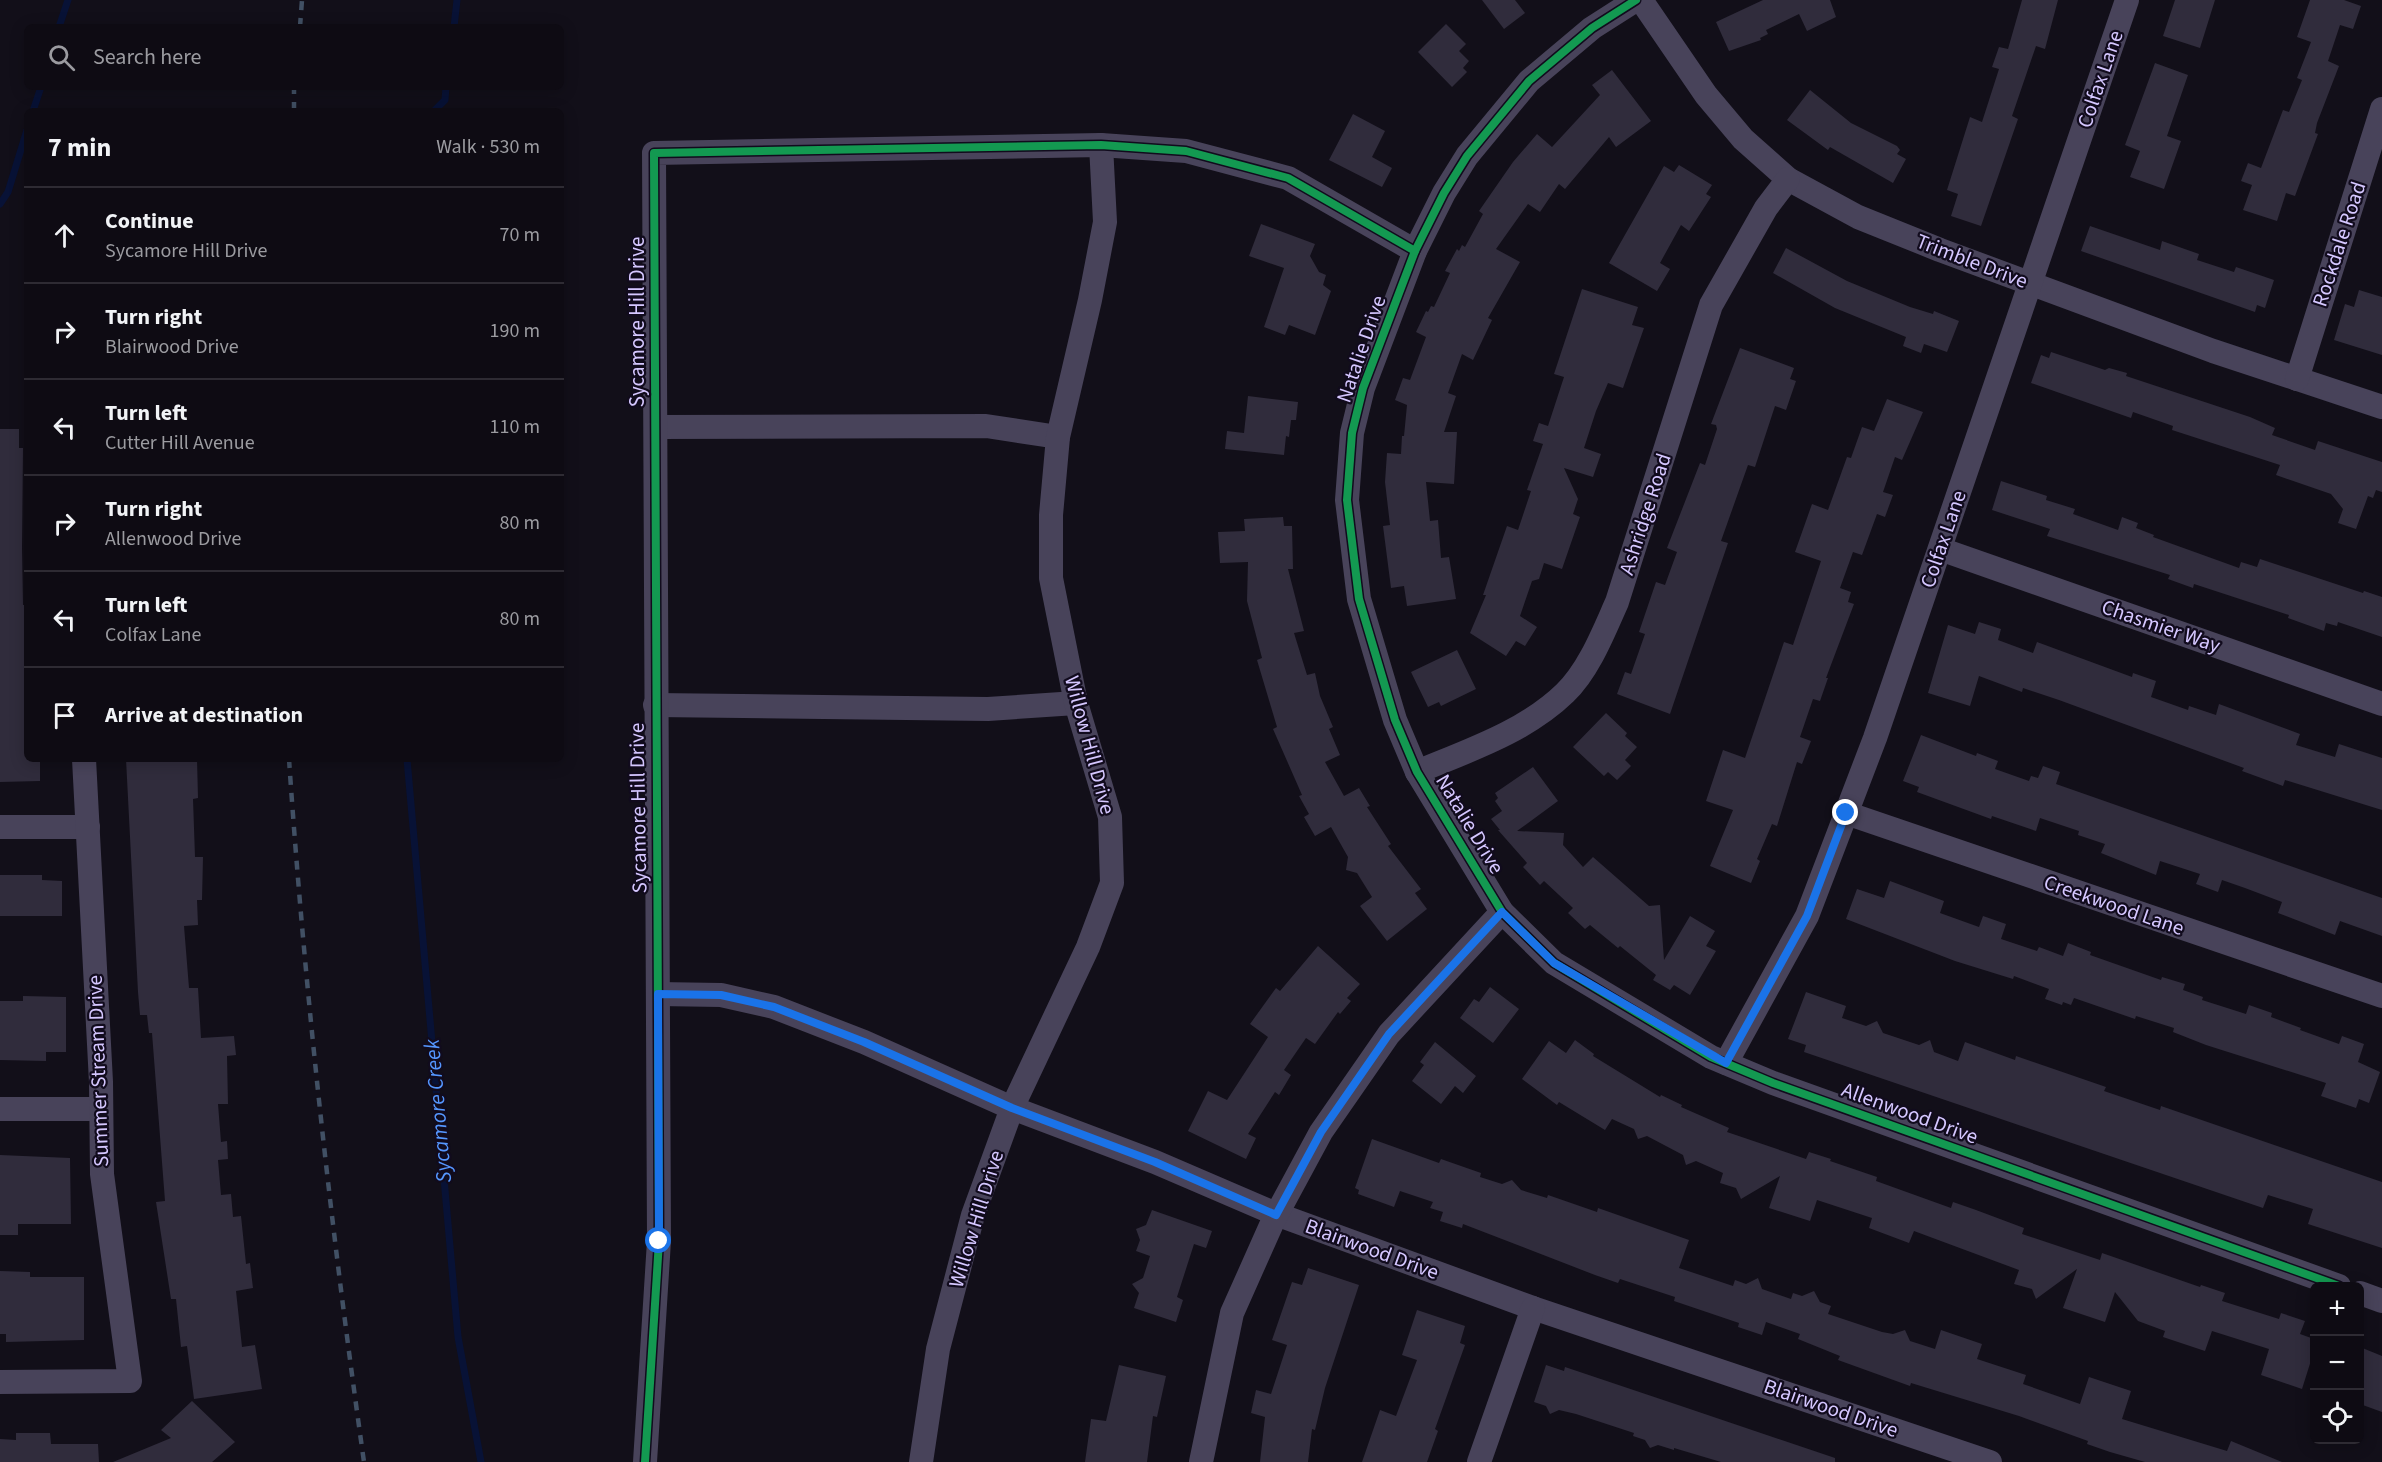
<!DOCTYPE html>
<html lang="en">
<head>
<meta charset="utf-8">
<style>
  :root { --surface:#0e0b13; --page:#17141c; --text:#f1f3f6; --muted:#9b9ba0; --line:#2e2b33 }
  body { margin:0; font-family:"Source Sans 3",sans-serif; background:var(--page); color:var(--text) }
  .controls { position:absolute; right:18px; bottom:18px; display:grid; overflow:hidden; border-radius:9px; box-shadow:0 3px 15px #0003 }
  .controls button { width:54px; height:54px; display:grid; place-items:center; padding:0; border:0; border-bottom:2px solid var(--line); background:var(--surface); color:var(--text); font:30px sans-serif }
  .stop { position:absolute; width:18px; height:18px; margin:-14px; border:4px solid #1a73e8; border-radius:50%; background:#fff }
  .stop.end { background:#1a73e8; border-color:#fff; box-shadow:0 2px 6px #0008 }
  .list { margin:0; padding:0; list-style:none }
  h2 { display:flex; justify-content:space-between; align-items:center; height:78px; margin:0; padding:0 24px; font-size:26px }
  h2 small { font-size:20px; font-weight:400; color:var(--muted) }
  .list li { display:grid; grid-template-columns:39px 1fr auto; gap:18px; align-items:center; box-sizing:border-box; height:96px; padding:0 24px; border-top:2px solid var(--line) }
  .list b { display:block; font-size:22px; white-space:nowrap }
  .list p { margin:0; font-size:20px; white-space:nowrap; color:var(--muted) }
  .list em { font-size:20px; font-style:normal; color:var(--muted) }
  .icon { flex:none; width:33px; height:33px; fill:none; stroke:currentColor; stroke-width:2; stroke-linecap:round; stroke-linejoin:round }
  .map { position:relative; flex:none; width:2382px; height:1462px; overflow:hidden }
  .search { position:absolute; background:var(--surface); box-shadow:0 3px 15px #0003; left:24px; top:24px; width:540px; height:66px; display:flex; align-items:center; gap:15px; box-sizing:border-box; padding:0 21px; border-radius:9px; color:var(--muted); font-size:22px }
  .panel { position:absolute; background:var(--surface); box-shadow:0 3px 15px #0003; left:24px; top:108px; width:540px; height:654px; border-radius:9px }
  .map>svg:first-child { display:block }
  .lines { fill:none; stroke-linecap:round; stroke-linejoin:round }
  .stream { stroke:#081236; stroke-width:7 }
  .building { fill:#302c3c }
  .minor { stroke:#48435a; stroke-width:24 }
  .rail { stroke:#415064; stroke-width:4.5; stroke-dasharray:9 8; stroke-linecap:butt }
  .cycleway-casing { stroke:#110b1d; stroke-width:11 }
  .cycleway { stroke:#139951; stroke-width:8 }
  .route { stroke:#1a73e8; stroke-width:8 }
  .labels { text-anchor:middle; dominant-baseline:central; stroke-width:4.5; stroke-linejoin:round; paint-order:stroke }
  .street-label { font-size:21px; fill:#d5c7ff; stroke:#110b1d }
  .water-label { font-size:22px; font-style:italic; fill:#5597ff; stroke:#110b1d }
</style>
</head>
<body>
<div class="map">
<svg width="2382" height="1462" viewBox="0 0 2382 1462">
  <rect width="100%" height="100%" fill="#120f19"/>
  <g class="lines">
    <!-- stream -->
    <g class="stream">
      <polyline points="59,27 68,0"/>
      <polyline points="454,27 457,0"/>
      <polyline points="33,111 41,87"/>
      <polyline points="434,111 445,100 446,87"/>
      <polyline points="0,204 8,192 27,130"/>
      <polyline points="407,759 458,1337 481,1462"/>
    </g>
  </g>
  <!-- building -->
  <g class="building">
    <polygon points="1482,0 1515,0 1525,13 1504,29"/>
    <polygon points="1763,0 1830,0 1836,17 1807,31 1799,14 1766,30 1768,34 1760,38 1761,40 1729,51 1716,22"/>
    <polygon points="2022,0 2058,0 2045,49 2036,46 2012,116 2018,119 1981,226 1951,216 1958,194 1947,190 1970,117 1982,122 1999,69 1992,67 1999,47 2008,49"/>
    <polygon points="2175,0 2215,0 2200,48 2163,36"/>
    <polygon points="2310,0 2344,0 2361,6 2353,29 2340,25 2328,61 2339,66 2317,123 2315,133 2318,134 2295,196 2286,193 2277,221 2243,210 2252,185 2241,181 2248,163 2261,168 2283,110 2289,112 2302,80 2297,78 2311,42 2297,37"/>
    <polygon points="1446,24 1466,44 1459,51 1469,61 1463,68 1467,72 1452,87 1418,52"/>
    <polygon points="2155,63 2188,75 2167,136 2181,141 2164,189 2130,177 2140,151 2125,145"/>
    <polygon points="1612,70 1651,121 1616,147 1609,137 1565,189 1559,184 1540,212 1528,204 1496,249 1520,262 1488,318 1492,320 1473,360 1462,354 1448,393 1456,396 1444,432 1457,432 1454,484 1426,482 1430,521 1438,520 1441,558 1449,557 1456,599 1407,606 1404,586 1391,588 1383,526 1390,525 1385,482 1387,453 1401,454 1402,436 1404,436 1407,405 1395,400 1403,378 1410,380 1426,337 1416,332 1426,311 1428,312 1431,306 1434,307 1450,273 1445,271 1457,249 1459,251 1462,245 1465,247 1483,214 1479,211 1513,162 1537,134 1552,147 1600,95 1592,85"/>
    <polygon points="1810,90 1851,123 1897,146 1900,150 1897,154 1906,159 1893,183 1830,147 1828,150 1787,120"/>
    <polygon points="1353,114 1385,131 1372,157 1392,168 1382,187 1329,160"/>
    <polygon points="1679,165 1712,185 1706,194 1711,197 1689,231 1681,225 1660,263 1670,269 1657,291 1609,263 1664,166 1674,172"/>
    <polygon points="1261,224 1315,244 1310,256 1319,272 1326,275 1323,285 1331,291 1315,335 1289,325 1285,335 1264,327 1284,268 1249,256"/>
    <polygon points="2090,226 2160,250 2162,241 2199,254 2197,260 2234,272 2236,267 2274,280 2265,308 2257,305 2255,312 2081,251"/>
    <polygon points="1786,248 1847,281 1910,307 1933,314 1934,311 1959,321 1947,352 1924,344 1921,353 1903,346 1906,337 1835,308 1773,273"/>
    <polygon points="1582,289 1638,307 1632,325 1644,328 1623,388 1608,383 1596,411 1584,448 1601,454 1593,477 1564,468 1578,499 1573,514 1580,517 1562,569 1544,563 1539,579 1532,581 1520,616 1537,627 1525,646 1516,641 1506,656 1470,633 1486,595 1483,595 1507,526 1518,530 1531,491 1527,490 1543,444 1533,441 1539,423 1548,426 1564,377 1554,374"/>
    <polygon points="2359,290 2382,297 2382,355 2334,340 2345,304 2354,307"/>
    <polygon points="1740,348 1794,368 1790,379 1796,381 1786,410 1775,406 1755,467 1748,465 1721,541 1728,543 1670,714 1617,694 1625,672 1631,674 1645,634 1639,632 1656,582 1665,585 1677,552 1667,548 1700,463 1705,465 1717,429 1716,425 1711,424"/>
    <polygon points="2051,352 2105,370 2109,368 2127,373 2126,376 2250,417 2275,428 2272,435 2315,450 2318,441 2382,462 2382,492 2376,490 2373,498 2368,496 2356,529 2338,523 2343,509 2331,494 2276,475 2280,465 2172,430 2173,426 2133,412 2131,418 2031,383 2041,355 2049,358"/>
    <polygon points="1248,396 1298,402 1296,420 1291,420 1289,437 1286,436 1284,455 1225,449 1227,431 1244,433"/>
    <polygon points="1887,399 1923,412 1902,460 1895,457 1883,492 1893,495 1885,517 1877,514 1862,555 1853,552 1840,588 1851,592 1848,602 1854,604 1826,678 1828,678 1820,701 1813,699 1800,737 1811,741 1802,764 1797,762 1777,826 1772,824 1757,859 1760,861 1751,883 1710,866 1733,810 1706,801 1723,750 1745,758 1784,642 1793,645 1821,561 1795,552 1812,504 1828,510 1847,457 1851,458 1862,427 1874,431"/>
    <polygon points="0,429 19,429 19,448 23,448 22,548 23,605 27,605 27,759 40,759 40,781 0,782"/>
    <polygon points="2001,481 2047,496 2046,500 2075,509 2073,514 2118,530 2122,517 2138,523 2136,528 2154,535 2153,537 2239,568 2241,562 2257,567 2260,559 2363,593 2364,591 2382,597 2382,637 2338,622 2337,626 2326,623 2324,631 2288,618 2289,615 2194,584 2193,588 2168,579 2170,575 2047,536 2050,529 1992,510"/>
    <polygon points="1283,517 1284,526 1292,526 1293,569 1288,569 1304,631 1294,633 1307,675 1315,673 1320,696 1333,727 1329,729 1340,755 1325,762 1344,796 1359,788 1370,806 1367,807 1391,844 1388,846 1421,889 1415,893 1427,909 1387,941 1360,906 1372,897 1357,873 1346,870 1348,857 1331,827 1315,836 1304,817 1309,814 1299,796 1302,795 1273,729 1277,727 1257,660 1262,658 1247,601 1248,562 1220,563 1218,532 1245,531 1244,519"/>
    <polygon points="1979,622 2001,629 1998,640 2033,653 2037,642 2132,677 2133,673 2156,681 2151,697 2188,710 2189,706 2216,715 2219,704 2300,734 2296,745 2335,757 2339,744 2382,758 2382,810 2285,780 2283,786 2242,771 2244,768 2059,700 2023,688 2022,692 1979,676 1970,706 1928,693 1948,625 1975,634"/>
    <polygon points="1457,650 1476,689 1441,706 1439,702 1428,707 1411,672"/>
    <polygon points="1606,713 1627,733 1625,736 1637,747 1625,760 1631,766 1617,780 1608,772 1604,776 1573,747"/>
    <polygon points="1921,735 1976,756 1977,753 1998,761 1995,769 2029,781 2031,776 2038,778 2043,766 2060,772 2056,784 2382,898 2382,936 2340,921 2335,935 2278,913 2282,902 2245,888 2222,880 2218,892 2196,884 2200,874 2160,861 2156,875 2101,853 2105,844 2078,835 2079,831 2040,818 2036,831 1992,816 1991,819 1917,792 1919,787 1903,781"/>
    <polygon points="126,759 197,759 198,798 193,799 195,857 203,857 202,900 197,900 198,925 184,926 189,988 198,988 201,1038 234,1036 236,1055 227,1056 228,1104 218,1104 221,1142 227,1141 228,1159 218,1160 221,1195 231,1194 233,1217 241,1216 246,1264 250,1263 253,1288 236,1291 242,1347 255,1345 262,1389 194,1399 187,1346 181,1347 176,1299 171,1299 156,1202 165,1201 152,1033 149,1033 147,1015 140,1015 138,992"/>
    <polygon points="1533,767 1558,801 1517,831 1564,833 1563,845 1583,867 1593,857 1649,906 1660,905 1664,960 1690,916 1715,931 1706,946 1716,951 1690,995 1674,985 1670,990 1653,980 1656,975 1620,946 1618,948 1590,925 1585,929 1568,913 1573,908 1544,881 1540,885 1523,867 1527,863 1498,830 1500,830 1491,819 1502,811 1495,801 1498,798 1495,793"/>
    <polygon points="0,875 42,875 42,880 62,881 62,916 0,916"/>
    <polygon points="1890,881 1944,901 1940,913 1979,927 1983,916 2006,924 2001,939 2037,951 2039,947 2063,956 2068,943 2091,952 2090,955 2161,980 2162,977 2185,984 2183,990 2203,997 2202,1000 2246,1014 2249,1005 2272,1013 2271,1017 2301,1028 2300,1030 2339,1044 2342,1036 2364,1044 2358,1062 2380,1072 2369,1103 2359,1099 2356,1108 2321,1096 2326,1083 2206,1045 2173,1032 2174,1028 2136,1016 2135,1019 2074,998 2071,1005 2063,1002 2062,1005 2045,999 2049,989 2014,976 2013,979 1955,961 1846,919 1857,889 1884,898"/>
    <polygon points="1318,946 1360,984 1347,998 1351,1001 1340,1014 1338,1012 1315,1044 1306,1038 1284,1070 1291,1075 1279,1095 1275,1092 1248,1134 1256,1138 1246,1159 1188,1131 1208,1091 1227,1100 1268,1037 1250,1024 1276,988 1280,991"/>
    <polygon points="1490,987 1519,1009 1493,1043 1460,1018 1474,999 1479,1002"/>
    <polygon points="1806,992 1846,1006 1842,1018 1866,1026 1877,1021 1883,1033 1919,1045 1930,1040 1934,1052 1958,1061 1965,1042 2015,1060 2016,1056 2106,1087 2104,1091 2160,1110 2161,1106 2382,1182 2382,1248 2308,1224 2313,1209 2268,1195 2263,1208 1804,1052 1806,1045 1788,1039"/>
    <polygon points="23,996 66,997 66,1052 46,1052 46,1061 0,1060 0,1001 23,1001"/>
    <polygon points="1575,1040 1594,1054 1593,1056 1660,1097 1661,1095 1682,1105 1681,1107 1729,1128 1727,1132 1806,1159 1809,1152 1831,1159 1830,1161 1877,1177 1876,1181 1951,1208 1953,1202 1976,1210 2024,1228 2022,1234 2100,1260 2102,1253 2200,1287 2201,1285 2225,1293 2222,1301 2279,1319 2281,1313 2305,1321 2300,1334 2314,1339 2314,1351 2302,1389 2261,1375 2269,1349 2212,1331 2205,1351 2163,1337 2165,1331 2138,1321 2115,1292 2105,1322 2063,1308 2077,1269 2036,1299 2032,1289 2014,1284 2019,1270 1914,1231 1909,1243 1869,1228 1872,1218 1817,1200 1810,1221 1769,1208 1780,1176 1741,1199 1736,1188 1720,1183 1723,1173 1696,1161 1686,1165 1683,1155 1647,1136 1638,1139 1634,1129 1612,1119 1605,1130 1559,1102 1557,1105 1522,1079 1549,1041 1566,1053"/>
    <polygon points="1435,1042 1476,1076 1463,1093 1455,1086 1441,1104 1412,1081 1424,1065 1420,1062"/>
    <polygon points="1372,1139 1439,1163 1441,1159 1481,1173 1480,1177 1502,1184 1512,1180 1521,1190 1547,1198 1548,1195 1597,1212 1598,1208 1689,1240 1679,1268 1733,1286 1735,1280 1746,1284 1758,1278 1762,1289 1791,1299 1793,1293 1802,1296 1814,1291 1820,1302 1831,1306 1828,1314 1882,1332 1893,1334 1905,1330 1910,1341 1935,1349 1941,1330 1982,1344 1977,1359 2026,1375 2023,1384 2080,1404 2089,1377 2131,1391 2122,1419 2227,1451 2231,1441 2282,1462 2145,1462 2110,1452 2087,1444 2088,1441 2019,1416 1911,1383 1910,1386 1838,1360 1840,1356 1798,1339 1800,1334 1766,1322 1762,1335 1738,1327 1739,1323 1674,1301 1675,1297 1620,1279 1618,1283 1595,1275 1463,1224 1462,1228 1440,1221 1443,1212 1430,1208 1433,1202 1400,1191 1394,1207 1358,1194 1359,1190 1355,1188"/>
    <polygon points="0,1155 70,1158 71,1224 18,1224 18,1235 0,1235"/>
    <polygon points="1152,1210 1212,1231 1206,1248 1194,1244 1177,1297 1183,1300 1176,1322 1134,1308 1139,1293 1132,1284 1143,1278 1150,1256 1136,1251 1140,1240 1136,1229 1146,1225"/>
    <polygon points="1308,1268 1359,1285 1325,1388 1315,1430 1312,1429 1308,1462 1260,1462 1265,1417 1251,1413 1256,1390 1271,1394 1287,1345 1272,1340 1292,1282 1302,1285"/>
    <polygon points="0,1271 30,1272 30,1277 84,1277 84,1340 6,1342 6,1334 0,1334"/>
    <polygon points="1417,1310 1465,1326 1460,1343 1465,1345 1435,1429 1438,1431 1427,1462 1362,1462 1380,1410 1396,1416 1417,1360 1402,1355"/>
    <polygon points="2360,1347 2382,1356 2382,1412 2360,1404"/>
    <polygon points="1119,1365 1166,1376 1157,1417 1153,1416 1147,1462 1085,1462 1091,1419 1106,1421"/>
    <polygon points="1546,1365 1564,1371 1565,1367 1687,1408 1835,1458 1835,1462 1721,1462 1674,1448 1674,1450 1658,1445 1650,1448 1645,1440 1633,1436 1634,1433 1576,1414 1559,1410 1550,1414 1546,1406 1534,1402"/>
    <polygon points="192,1401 235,1442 212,1462 113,1462 171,1438 161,1430"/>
    <polygon points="16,1433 50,1433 51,1444 98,1444 99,1462 0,1462 0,1439 16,1440"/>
  </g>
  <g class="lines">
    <!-- minor -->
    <g class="minor">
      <polyline points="1636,0 1592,28 1529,81 1467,156 1444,193 1415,251 1363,388 1352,433 1347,500 1359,599 1395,720 1417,772 1502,912 1554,963 1711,1057 1773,1083 2339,1286"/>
      <polyline points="1641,0 1706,95 1743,139 1788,179 1858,217 1940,250 2213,351 2382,407"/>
      <polyline points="2297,379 2382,109"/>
      <polyline points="656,427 986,426 1058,437"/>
      <polyline points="1940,549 2382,704"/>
      <polyline points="655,705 988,709 1076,703"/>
      <path d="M1417,772C1467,751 1525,732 1565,693C1589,670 1604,631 1617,602L1711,305L1766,208L1788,179"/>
      <polyline points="1846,813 2382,996"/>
      <polyline points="0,827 88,827"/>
      <polyline points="658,994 721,995 774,1007 864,1042 1012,1108 1155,1162 1276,1214 1533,1308 1990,1462"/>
      <polyline points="1726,1063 1807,916 1875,738 2127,0"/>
      <polyline points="0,1109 101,1109"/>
      <polyline points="2360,1293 2382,1301"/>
      <polyline points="0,1382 130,1381 102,1174 101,1082 84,759"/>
      <polyline points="645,1462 659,1241 654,153 1101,145 1186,151 1288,178 1415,251"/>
      <polyline points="921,1462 938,1349 973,1215 1012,1108 1088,947 1112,883 1110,817 1076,703 1051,578 1051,515 1058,437 1090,300 1105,222 1101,145"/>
      <polyline points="1201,1462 1232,1313 1273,1221 1321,1132 1389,1034 1502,912"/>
      <polyline points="1479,1462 1533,1308"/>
    </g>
    <!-- rail -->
    <g class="rail">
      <polyline points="300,27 302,0"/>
      <polyline points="294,111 294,87"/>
      <path d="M289,759C305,994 331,1228 364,1462"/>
    </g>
    <defs>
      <g id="cycleway">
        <polyline points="1636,0 1592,28 1529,81 1467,156 1444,193 1415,251 1363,388 1352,433 1347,500 1359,599 1395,720 1417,772 1502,912 1554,963 1711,1057 1773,1083 2339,1286"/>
        <polyline points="645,1462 659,1241 654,153 1101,145 1186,151 1288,178 1415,251"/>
      </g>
    </defs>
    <!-- cycleway casing -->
    <use href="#cycleway" class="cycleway-casing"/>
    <!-- cycleway -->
    <use href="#cycleway" class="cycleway"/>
  </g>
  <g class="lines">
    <!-- route -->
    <polyline class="route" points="659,1241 658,994 721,995 774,1007 864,1042 1012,1108 1155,1162 1276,1215 1321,1132 1389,1034 1502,912 1554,963 1726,1063 1807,916 1846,813"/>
  </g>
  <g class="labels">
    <!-- street labels -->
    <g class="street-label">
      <text transform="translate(2100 79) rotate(-71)">Colfax Lane</text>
      <text transform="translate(2339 244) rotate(-72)">Rockdale Road</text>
      <text transform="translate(1972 261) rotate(21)">Trimble Drive</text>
      <text transform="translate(637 322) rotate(-90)">Sycamore Hill Drive</text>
      <text transform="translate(1361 349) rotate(-71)">Natalie Drive</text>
      <text transform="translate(1645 514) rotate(-72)">Ashridge Road</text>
      <text transform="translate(1943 539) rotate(-71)">Colfax Lane</text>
      <text transform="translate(2161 626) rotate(19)">Chasmier Way</text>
      <text transform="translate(1090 745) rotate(75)">Willow Hill Drive</text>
      <text transform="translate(638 808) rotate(-91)">Sycamore Hill Drive</text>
      <text transform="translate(1470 824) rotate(59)">Natalie Drive</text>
      <text transform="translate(2114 905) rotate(19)">Creekwood Lane</text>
      <text transform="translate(98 1071) rotate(-92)">Summer Stream Drive</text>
      <text transform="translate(1910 1113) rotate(20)">Allenwood Drive</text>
      <text transform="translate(976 1219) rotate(-73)">Willow Hill Drive</text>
      <text transform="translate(1372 1249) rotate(20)">Blairwood Drive</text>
      <text transform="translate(1831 1408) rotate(19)">Blairwood Drive</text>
    </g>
    <!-- water labels -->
    <g class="water-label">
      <text transform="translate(438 1111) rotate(-95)">Sycamore Creek</text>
    </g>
  </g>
</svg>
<div class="controls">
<button>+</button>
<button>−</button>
<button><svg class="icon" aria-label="locate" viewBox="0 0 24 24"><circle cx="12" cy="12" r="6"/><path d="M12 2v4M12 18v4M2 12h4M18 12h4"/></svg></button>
</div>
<div class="stop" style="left:659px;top:1241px"></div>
<div class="stop end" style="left:1846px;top:813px"></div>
<div class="search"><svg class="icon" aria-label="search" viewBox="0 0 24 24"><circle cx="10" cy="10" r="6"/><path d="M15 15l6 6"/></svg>Search here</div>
<section class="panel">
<h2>7 min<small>Walk · 530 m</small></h2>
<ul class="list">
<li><svg class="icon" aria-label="ahead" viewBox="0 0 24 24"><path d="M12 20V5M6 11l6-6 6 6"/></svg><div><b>Continue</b><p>Sycamore Hill Drive</p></div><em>70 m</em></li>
<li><svg class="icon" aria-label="right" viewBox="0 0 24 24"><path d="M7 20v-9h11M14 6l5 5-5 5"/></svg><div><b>Turn right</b><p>Blairwood Drive</p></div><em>190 m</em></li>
<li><svg class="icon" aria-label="left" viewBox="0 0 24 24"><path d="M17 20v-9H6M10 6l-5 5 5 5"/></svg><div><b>Turn left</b><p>Cutter Hill Avenue</p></div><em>110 m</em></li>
<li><svg class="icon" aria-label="right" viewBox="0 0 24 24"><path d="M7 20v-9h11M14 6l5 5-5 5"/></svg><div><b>Turn right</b><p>Allenwood Drive</p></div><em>80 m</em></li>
<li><svg class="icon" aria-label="left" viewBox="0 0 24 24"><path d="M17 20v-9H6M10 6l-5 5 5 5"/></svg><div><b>Turn left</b><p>Colfax Lane</p></div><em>80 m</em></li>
<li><svg class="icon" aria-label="arrive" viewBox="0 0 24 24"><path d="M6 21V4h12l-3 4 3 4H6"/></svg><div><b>Arrive at destination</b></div></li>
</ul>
</section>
</div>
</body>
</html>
